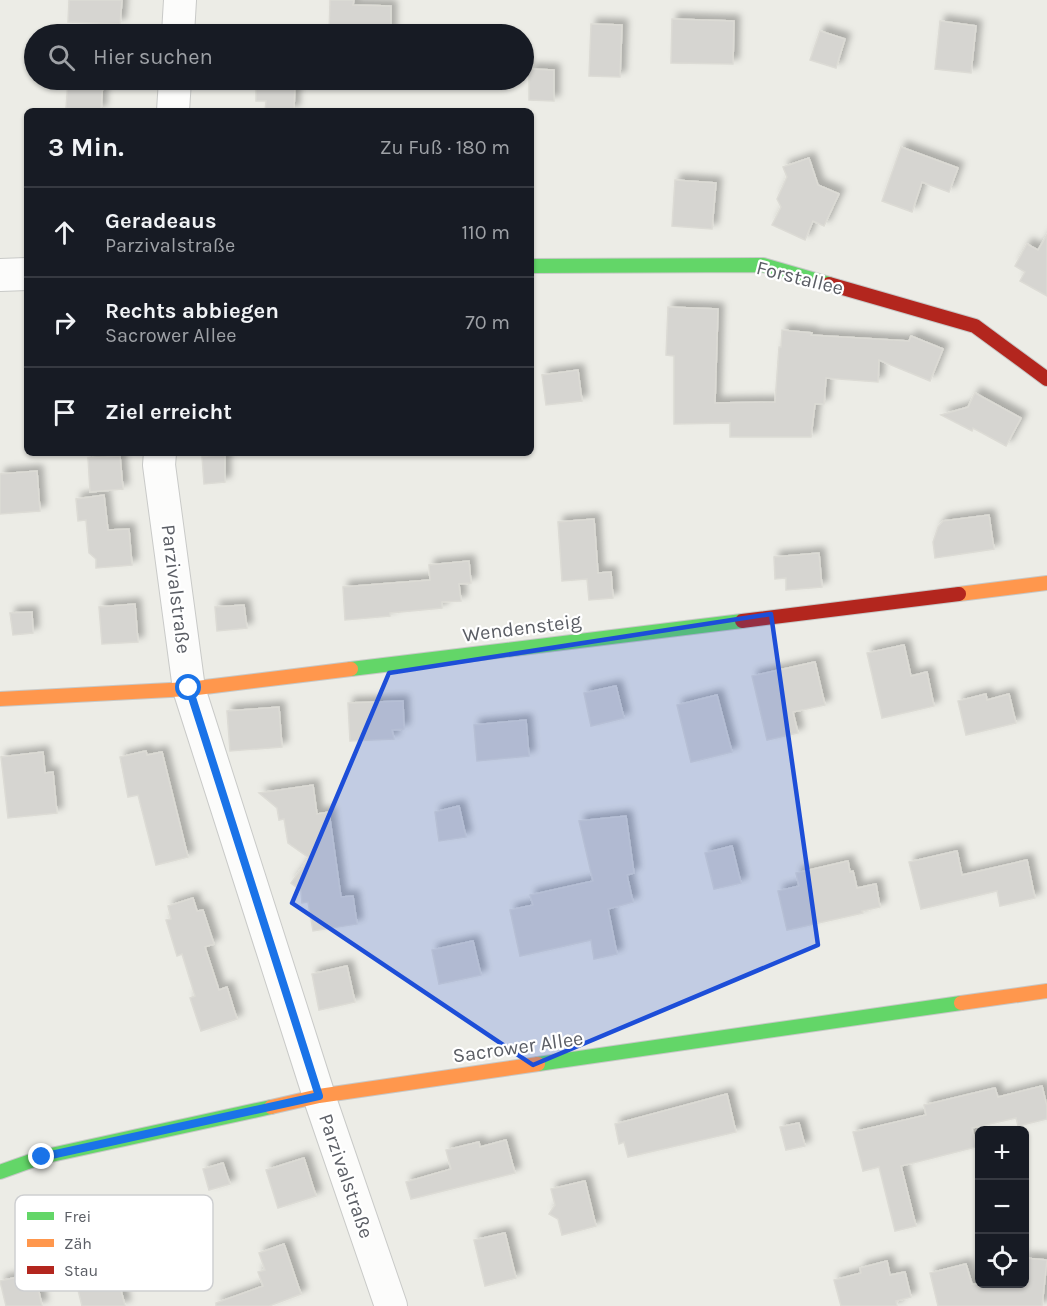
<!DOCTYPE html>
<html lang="de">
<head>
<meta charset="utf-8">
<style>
  :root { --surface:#171b24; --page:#242831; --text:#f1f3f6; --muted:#9ea1a6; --line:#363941 }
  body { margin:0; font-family:Karla,sans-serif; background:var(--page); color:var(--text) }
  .controls { position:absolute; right:18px; bottom:18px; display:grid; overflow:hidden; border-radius:9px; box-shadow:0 2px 4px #0004 }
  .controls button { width:54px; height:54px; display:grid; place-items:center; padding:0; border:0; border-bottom:2px solid var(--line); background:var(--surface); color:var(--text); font:30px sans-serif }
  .stop { position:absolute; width:18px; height:18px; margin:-14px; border:4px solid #1a73e8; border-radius:50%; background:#fff }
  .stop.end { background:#1a73e8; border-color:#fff; box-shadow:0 2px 6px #0008 }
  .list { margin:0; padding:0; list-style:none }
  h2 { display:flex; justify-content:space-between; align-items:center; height:78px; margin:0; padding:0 24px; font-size:26px }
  h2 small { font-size:20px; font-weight:400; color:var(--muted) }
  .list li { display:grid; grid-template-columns:39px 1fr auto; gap:18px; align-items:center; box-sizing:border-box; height:90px; padding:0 24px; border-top:2px solid var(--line) }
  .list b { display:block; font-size:22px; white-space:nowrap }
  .list p { margin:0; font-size:20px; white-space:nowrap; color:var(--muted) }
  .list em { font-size:20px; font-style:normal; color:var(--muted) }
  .icon { flex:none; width:33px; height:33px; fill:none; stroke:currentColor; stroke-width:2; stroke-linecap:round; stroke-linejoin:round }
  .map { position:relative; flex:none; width:1047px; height:1306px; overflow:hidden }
  .search { position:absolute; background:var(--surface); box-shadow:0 2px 4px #0004; left:24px; top:24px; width:510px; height:66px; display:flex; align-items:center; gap:15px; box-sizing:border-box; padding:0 21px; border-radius:33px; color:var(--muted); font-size:22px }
  .panel { position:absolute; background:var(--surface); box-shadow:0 2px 4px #0004; left:24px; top:108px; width:510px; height:348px; border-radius:9px }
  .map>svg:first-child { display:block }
  .building { fill:#d6d5d1; stroke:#dcdbd5; stroke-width:1.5; filter:url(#shadow) }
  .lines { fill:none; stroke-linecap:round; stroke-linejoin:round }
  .street-casing { stroke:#c9cac8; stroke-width:34 }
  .fast-casing { stroke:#c7c8c7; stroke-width:16 }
  .slow-casing { stroke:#c7c8c7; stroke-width:16 }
  .jam-casing { stroke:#c7c8c7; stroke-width:16 }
  .street { stroke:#fcfcfb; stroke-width:32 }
  .fast { stroke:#63d668; stroke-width:14 }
  .slow { stroke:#ff974d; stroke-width:14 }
  .jam { stroke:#b3261e; stroke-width:14 }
  .route { stroke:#1a73e8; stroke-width:8 }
  .marked { fill:#1d4ed8; fill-opacity:0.2; stroke:#1d4ed8; stroke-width:4.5; stroke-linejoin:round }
  .labels { text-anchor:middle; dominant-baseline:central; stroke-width:4.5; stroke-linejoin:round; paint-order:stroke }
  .street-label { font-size:20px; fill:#5b5e65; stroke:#fff }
  .key { fill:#fff; stroke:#cecfd1; stroke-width:1.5 }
  .key-label { font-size:16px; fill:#5b5e65 }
</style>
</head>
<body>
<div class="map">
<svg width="1047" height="1306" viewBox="0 0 1047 1306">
  <defs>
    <filter id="shadow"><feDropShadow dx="5.5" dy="-5.5" stdDeviation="3" flood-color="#0004"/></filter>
  </defs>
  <rect width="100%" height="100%" fill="#ecece6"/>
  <!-- building -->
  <g class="building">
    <polygon points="69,0 122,0 120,24 68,22"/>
    <polygon points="330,0 354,0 353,5 391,6 391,34 329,34"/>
    <polygon points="672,19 734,21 733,64 671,63"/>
    <polygon points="940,21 976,26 971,73 935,69"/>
    <polygon points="591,24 622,25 620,77 589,76"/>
    <polygon points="820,31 845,39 836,68 810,60"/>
    <polygon points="529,69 554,70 554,101 529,100"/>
    <polygon points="68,80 103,80 101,111 73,111 73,109 66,108"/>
    <polygon points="261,80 295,80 294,111 265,111 266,101 256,101 256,81"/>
    <polygon points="901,147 958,168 949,192 922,182 912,212 882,201"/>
    <polygon points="809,158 818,185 839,194 824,226 813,221 805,240 772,225 781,207 777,199 787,177 783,167"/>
    <polygon points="675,180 716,183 712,229 672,226"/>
    <polygon points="1047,235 1047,296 1020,281 1025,272 1015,266 1027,244 1038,250"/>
    <polygon points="668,307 718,309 715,403 775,402 779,347 781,347 782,330 812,333 811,335 909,341 911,336 943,349 930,381 879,360 878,382 826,378 824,404 815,404 811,437 730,437 730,423 674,424 674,356 666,355"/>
    <polygon points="578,370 582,401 546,405 542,375"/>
    <polygon points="975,393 1021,418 1006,446 973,428 972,431 941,415 968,407"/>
    <polygon points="225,454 225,482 204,484 202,457"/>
    <polygon points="120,456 123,489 90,492 88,458"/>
    <polygon points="37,471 40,511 0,514 0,474"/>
    <polygon points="104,495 108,530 129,529 132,565 96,568 96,559 89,553 86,520 78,521 76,499"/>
    <polygon points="989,515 994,549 935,558 933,542 938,527 943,521"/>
    <polygon points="594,519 598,573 611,572 613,598 589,600 587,579 562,581 558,522"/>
    <polygon points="819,553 822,587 786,590 786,578 775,579 774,557"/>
    <polygon points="469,561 471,583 459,584 461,601 442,602 442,608 390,613 390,616 345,620 343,587 430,580 429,565"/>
    <polygon points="135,604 138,642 102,644 99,607"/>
    <polygon points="244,605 247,628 217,631 215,607"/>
    <polygon points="32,612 33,633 13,635 10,613"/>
    <polygon points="904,645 911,676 927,672 934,706 882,718 867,653"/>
    <polygon points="815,662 825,705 793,712 798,733 767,740 752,676"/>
    <polygon points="616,686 624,718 591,726 584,693"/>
    <polygon points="986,694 987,700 1009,694 1016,723 966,735 958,701"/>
    <polygon points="717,695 732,752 691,762 677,705"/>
    <polygon points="403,701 404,729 392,730 394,739 350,741 348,703"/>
    <polygon points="279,707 282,747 230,751 227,711"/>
    <polygon points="526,720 529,756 477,761 474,725"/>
    <polygon points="146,751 147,755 162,752 188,857 156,865 138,795 128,797 120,757"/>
    <polygon points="43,752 45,773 53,772 57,813 8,818 1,757"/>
    <polygon points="313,785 317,814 329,812 341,897 353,896 357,924 313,931 308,902 302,903 301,891 291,883 309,858 288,843 284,819 279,820 277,808 259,793"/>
    <polygon points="459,806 466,837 439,841 435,812"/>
    <polygon points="626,816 634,873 627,875 633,902 608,909 617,954 594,959 591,940 520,956 510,910 533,905 530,895 593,881 579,821"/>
    <polygon points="732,846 741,883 714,889 705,853"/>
    <polygon points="957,851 962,875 1027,860 1035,898 1000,906 997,891 921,909 909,862"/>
    <polygon points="848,861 850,872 853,871 857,888 876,884 880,907 862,911 863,913 787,930 778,891 799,886 796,873"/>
    <polygon points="193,898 197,911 203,910 214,944 205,947 219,990 227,987 237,1019 201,1031 190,998 195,996 182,954 177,956 166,920 171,919 168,906"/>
    <polygon points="473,941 481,975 439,984 432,950"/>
    <polygon points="347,966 355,1002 319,1010 312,974"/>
    <polygon points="1042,1086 1047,1106 1047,1119 1018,1126 1016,1118 972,1128 976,1147 901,1166 916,1226 895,1231 879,1167 863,1171 853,1132 926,1115 924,1105 995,1088 998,1097"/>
    <polygon points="727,1094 736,1132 628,1157 624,1142 619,1144 615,1124"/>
    <polygon points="799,1123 805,1146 786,1150 780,1127"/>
    <polygon points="506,1140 515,1173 411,1199 406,1182 451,1169 446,1150 479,1142 480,1147"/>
    <polygon points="304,1158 316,1196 278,1208 266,1170"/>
    <polygon points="223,1163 230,1184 209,1190 203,1169"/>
    <polygon points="585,1181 596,1226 562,1235 558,1219 549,1214 555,1205 551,1189"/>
    <polygon points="505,1233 516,1278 485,1286 474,1240"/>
    <polygon points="284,1244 301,1294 269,1306 216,1306 216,1303 263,1286 258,1272 265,1270 259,1253"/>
    <polygon points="113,1258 125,1306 82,1306 76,1282 88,1264"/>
    <polygon points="1024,1258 1047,1260 1042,1306 938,1306 930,1273 966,1264 972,1284 1024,1284"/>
    <polygon points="887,1261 890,1275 905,1272 911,1297 896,1301 897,1306 841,1306 834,1280 861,1273 860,1268"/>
    <polygon points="35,1273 42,1306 6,1306 0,1281"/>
  </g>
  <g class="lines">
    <defs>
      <g id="street">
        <polyline points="178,34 180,0"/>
        <polyline points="173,111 175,80"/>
        <polyline points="0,275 27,274"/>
        <polyline points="160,453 159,465 189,689 319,1096 391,1306"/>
      </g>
      <g id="fast">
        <polyline points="531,266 763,265 829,284"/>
        <polyline points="351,669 742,621"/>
        <polyline points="538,1064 961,1003"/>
        <polyline points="0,1172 42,1157 271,1107"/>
      </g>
      <g id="slow">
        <polyline points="959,594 1047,583"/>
        <polyline points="0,699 189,689 351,669"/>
        <polyline points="961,1003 1047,991"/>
        <polyline points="271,1107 319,1096 538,1064"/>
      </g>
      <g id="jam">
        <polyline points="829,284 975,326 1047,379"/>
        <polyline points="742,621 959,594"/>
      </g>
    </defs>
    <!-- street casing -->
    <use href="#street" class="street-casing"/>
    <!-- fast casing -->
    <use href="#fast" class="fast-casing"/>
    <!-- slow casing -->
    <use href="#slow" class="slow-casing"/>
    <!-- jam casing -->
    <use href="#jam" class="jam-casing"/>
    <!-- street -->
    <use href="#street" class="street"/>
    <!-- fast -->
    <use href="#fast" class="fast"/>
    <!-- slow -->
    <use href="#slow" class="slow"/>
    <!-- jam -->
    <use href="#jam" class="jam"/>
  </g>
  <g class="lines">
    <!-- route -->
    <polyline class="route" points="42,1157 319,1096 189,688"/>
  </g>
  <!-- marked area -->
  <path class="marked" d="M771,614L818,945L533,1065L292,903L389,673Z"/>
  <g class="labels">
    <!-- street labels -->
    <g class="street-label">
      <text transform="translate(800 278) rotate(14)">Forstallee</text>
      <text transform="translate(176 589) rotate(83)">Parzivalstraße</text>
      <text transform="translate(522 628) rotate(-7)">Wendensteig</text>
      <text transform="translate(518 1047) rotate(-8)">Sacrower Allee</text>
      <text transform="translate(346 1176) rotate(71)">Parzivalstraße</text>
    </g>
  </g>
  <!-- legend -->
  <rect x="15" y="1195" width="198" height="96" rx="9" class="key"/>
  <rect x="27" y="1212" width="27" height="8" fill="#63d668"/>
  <rect x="27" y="1239" width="27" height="8" fill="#ff974d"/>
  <rect x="27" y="1266" width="27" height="8" fill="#b3261e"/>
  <g class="key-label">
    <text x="64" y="1222">Frei</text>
    <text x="64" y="1249">Zäh</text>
    <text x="64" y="1276">Stau</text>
  </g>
</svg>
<div class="controls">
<button>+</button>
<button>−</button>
<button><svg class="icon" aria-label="locate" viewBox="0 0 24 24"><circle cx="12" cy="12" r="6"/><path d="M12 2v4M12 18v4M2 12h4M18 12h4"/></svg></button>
</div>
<div class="stop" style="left:189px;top:688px"></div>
<div class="stop end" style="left:42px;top:1157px"></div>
<div class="search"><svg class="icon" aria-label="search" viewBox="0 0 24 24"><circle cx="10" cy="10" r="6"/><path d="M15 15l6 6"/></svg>Hier suchen</div>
<section class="panel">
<h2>3 Min.<small>Zu Fuß · 180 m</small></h2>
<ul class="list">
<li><svg class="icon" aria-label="ahead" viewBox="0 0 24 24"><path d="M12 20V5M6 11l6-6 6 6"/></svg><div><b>Geradeaus</b><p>Parzivalstraße</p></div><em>110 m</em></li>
<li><svg class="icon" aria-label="right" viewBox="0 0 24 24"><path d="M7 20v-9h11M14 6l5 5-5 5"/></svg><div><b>Rechts abbiegen</b><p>Sacrower Allee</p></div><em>70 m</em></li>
<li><svg class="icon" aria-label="arrive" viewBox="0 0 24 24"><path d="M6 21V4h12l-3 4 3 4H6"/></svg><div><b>Ziel erreicht</b></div></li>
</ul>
</section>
</div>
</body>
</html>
